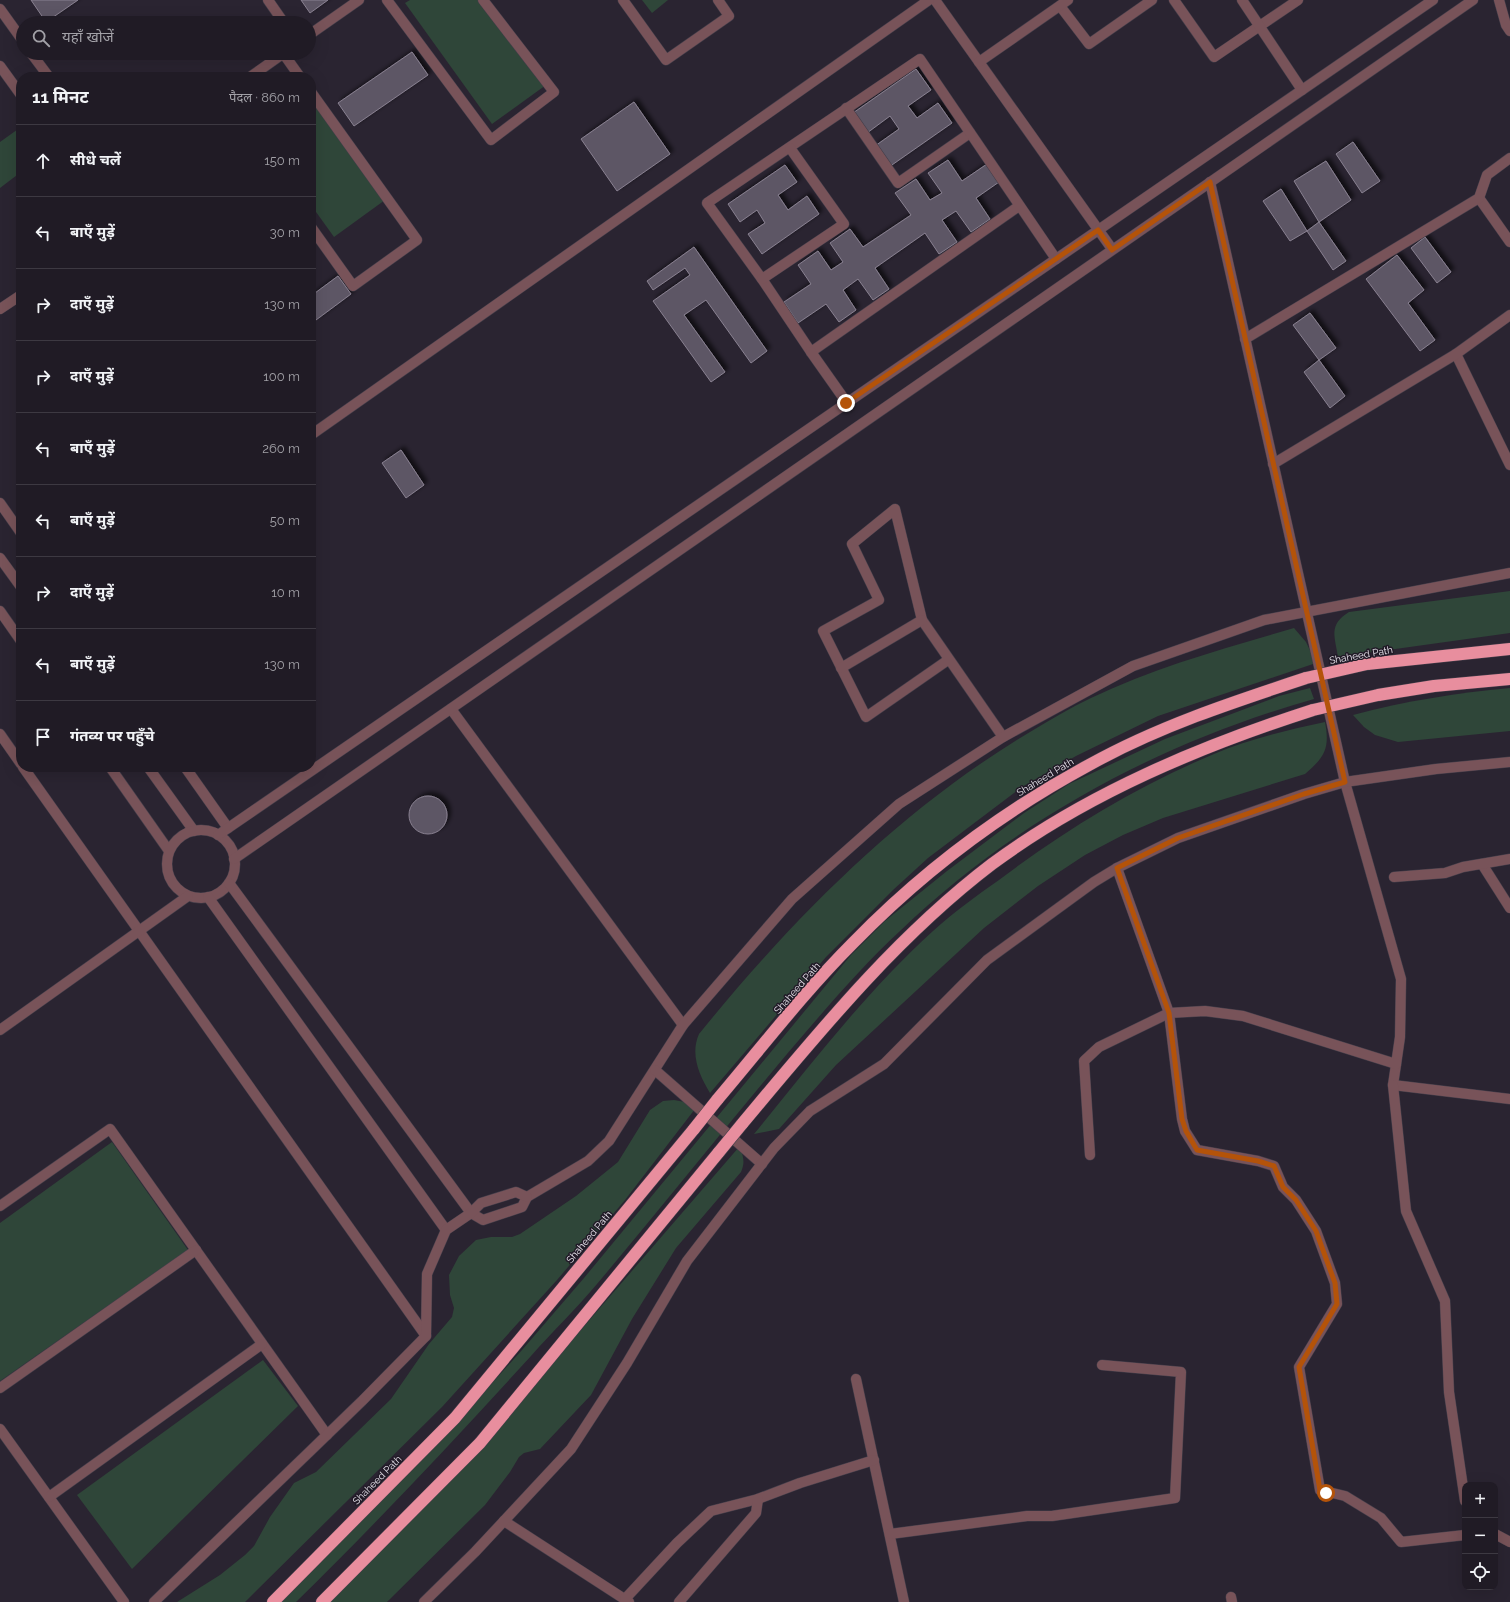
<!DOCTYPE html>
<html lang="hi">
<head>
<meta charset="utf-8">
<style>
  :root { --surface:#201b25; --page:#2d2832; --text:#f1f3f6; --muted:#a2a1a7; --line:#3d3942 }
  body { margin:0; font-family:Raleway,"Noto Sans Devanagari",sans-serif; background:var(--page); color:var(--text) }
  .controls { position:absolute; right:12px; bottom:12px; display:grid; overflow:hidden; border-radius:8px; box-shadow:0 4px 16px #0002 }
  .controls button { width:36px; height:36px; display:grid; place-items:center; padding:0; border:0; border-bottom:1px solid var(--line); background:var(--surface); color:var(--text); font:20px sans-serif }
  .stop { position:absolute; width:12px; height:12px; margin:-9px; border:3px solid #b45309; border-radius:50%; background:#fff }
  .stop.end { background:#b45309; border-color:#fff; box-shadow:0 1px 4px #0008 }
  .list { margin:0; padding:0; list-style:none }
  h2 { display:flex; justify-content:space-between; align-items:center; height:52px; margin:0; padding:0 16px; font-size:17px }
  h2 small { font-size:13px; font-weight:400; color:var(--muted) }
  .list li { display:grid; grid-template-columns:26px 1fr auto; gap:12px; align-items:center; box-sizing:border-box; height:72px; padding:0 16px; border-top:1px solid var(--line) }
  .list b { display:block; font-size:15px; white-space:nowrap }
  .list em { font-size:13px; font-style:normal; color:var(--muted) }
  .icon { flex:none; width:22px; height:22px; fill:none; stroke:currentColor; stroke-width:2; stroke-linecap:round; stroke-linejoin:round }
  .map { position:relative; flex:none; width:1510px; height:1602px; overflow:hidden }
  .search { position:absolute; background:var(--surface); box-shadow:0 4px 16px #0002; left:16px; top:16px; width:300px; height:44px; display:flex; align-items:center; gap:10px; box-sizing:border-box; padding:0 14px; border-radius:22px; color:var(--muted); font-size:15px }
  .panel { position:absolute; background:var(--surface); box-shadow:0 4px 16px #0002; left:16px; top:72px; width:300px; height:700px; border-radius:16px }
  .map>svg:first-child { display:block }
  .green { fill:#2f4639 }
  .building { fill:#5d5665; stroke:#898191; filter:url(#shadow) }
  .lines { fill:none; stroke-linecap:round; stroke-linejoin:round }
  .minor-casing { stroke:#453f4b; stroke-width:11 }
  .highway-casing { stroke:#453f4b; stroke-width:13 }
  .minor { stroke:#785359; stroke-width:10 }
  .highway { stroke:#e88e9e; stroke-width:12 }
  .highway-bridge-casing { stroke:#453f4b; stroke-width:13; stroke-linecap:butt }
  .highway-bridge { stroke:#e88e9e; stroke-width:12 }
  .route { stroke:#b45309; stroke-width:5 }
  .labels { text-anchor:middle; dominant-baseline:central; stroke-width:3; stroke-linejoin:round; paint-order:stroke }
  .street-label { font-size:10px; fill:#e9e5ed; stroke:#211a27 }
</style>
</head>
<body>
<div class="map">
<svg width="1510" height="1602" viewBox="0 0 1510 1602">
  <defs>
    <filter id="shadow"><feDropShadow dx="3.5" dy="-3.5" stdDeviation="2" flood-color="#0009"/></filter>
  </defs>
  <rect width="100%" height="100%" fill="#2a2431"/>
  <!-- green -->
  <g class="green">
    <polygon points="410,0 483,0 546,85 492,124 405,3"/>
    <polygon points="642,0 668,0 652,13"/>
    <polygon points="311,98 385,200 334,237 311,205"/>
    <polygon points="21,127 21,172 0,188 0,142"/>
    <path d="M1510,591V633L1338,657C1335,636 1328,625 1349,612Z"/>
    <path d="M1294,628L1306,642L1316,663L1158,716L1076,756L1022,787L928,858L893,890L826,957L710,1093C699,1075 690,1054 699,1034C793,918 901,809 1030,732C1050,720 1070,708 1091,698C1155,667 1226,648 1294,628Z"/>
    <path d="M1310,688L1314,699C1161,742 1015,820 900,931C859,969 823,1012 787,1054C723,1130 661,1208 597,1284C576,1309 552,1332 531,1356C454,1440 377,1523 296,1602H276L462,1416L522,1350L584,1278L851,955L885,921L947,871L1024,813L1069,784L1165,739L1279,696Z"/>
    <path d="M1510,688V731L1398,742L1375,735L1364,727L1353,715C1405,701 1457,693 1510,688Z"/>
    <path d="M1325,722C1330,748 1325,757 1305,774L1163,818L1123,835L1085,855L1038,886L984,928L836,1065L779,1129L754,1134C811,1064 866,992 933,931C954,912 976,896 999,880C1065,830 1137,786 1214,754C1249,739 1288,730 1325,722Z"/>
    <polygon points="674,1100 685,1102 695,1109 625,1200 557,1280 442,1407 245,1602 177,1602 220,1575 245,1555 254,1546 270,1517 294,1483 316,1472 391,1399 429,1344 452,1317 454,1308 450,1295 449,1275 459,1256 476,1240 491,1237 512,1237 520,1234 576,1196 618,1162 650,1110 663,1101"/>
    <polygon points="112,1142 188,1250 0,1381 0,1223"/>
    <path d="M739,1147C744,1156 745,1163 741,1172L676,1248L632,1319L591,1395L540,1449L524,1453L519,1457L510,1472L485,1505L387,1602H323L504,1419Z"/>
    <polygon points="263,1360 298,1406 132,1569 77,1495"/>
  </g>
  <!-- building -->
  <g class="building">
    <polygon points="31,0 78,0 46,22"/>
    <polygon points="301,0 328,0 310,13"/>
    <polygon points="412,52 428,75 354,126 338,103"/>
    <polygon points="916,69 931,90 908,106 917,118 938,103 952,123 889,167 875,146 899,129 890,116 867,133 853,113"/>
    <polygon points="634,102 670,154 617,191 581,139"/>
    <polygon points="1353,142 1380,181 1362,193 1336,154"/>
    <polygon points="948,160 962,181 987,164 999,182 976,198 990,219 971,232 956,211 942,220 957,242 939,254 925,233 875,268 889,289 873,300 858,279 843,290 856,310 839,322 826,304 798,323 784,302 811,284 798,265 818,251 831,270 843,262 830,243 850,229 863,247 911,215 895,193 916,179 930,200 942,193 928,173"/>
    <polygon points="1326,161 1351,200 1319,222 1294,181"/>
    <polygon points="785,165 797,182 778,195 788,210 807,196 819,214 762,254 748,234 765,223 757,210 740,222 728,204"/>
    <polygon points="1281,189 1307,231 1290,241 1263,201"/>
    <polygon points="1319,222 1346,261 1333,270 1307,231"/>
    <polygon points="1425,237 1451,272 1437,283 1411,248"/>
    <polygon points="694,247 767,351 751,363 706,300 684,315 725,372 711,382 653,301 690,275 685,268 653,290 647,281"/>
    <polygon points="1397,255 1424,290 1408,303 1435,340 1420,351 1366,279"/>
    <polygon points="338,276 351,294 316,320 311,313 311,296"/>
    <polygon points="1310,313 1336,348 1319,360 1293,325"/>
    <polygon points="1319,360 1345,396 1330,408 1304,372"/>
    <polygon points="401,450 424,485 406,498 382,463"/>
    <circle cx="428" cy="815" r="19"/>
  </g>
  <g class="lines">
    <defs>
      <g id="minor">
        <polyline points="268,0 284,23"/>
        <polyline points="387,0 491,140 554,92 483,0"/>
        <polyline points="623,0 666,60 729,16 718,0"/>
        <polyline points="935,0 1112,249"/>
        <polyline points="1174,0 1214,57 1298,0"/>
        <polyline points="1242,0 1302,90"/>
        <polyline points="1499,0 1506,25 1510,31"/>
        <polyline points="1060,6 1089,44 1152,0"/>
        <polyline points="0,9 23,41"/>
        <polyline points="309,35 359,0"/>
        <polyline points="31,53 49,77"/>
        <polyline points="283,53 300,77"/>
        <polyline points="979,62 1068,0"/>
        <polyline points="0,66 21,95"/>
        <polyline points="250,77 284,53"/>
        <polyline points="311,92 417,240 353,286 311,227"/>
        <polyline points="846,108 898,183 970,133"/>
        <polyline points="1210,182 1345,782 1401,979 1400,1037 1393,1085 1510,1099"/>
        <polyline points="1479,198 1510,242"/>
        <polyline points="1019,206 811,352 762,279 707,203 920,59 1056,259"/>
        <polyline points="762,279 844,224 790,148"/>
        <polyline points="0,309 21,295"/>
        <polyline points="1245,339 1479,198 1487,175 1510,158"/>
        <polyline points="811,352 847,403"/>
        <polyline points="1456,354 1510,465"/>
        <polyline points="311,435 929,0"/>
        <polyline points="1273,464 1456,354 1510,315"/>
        <polyline points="0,503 21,533"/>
        <polyline points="0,558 21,587"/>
        <polyline points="0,611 21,641"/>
        <polyline points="948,660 866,717 823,631 879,600 852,544 895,509 922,620 1003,737"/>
        <polyline points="841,668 922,620"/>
        <polyline points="451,709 683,1025"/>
        <polyline points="0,734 21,764"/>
        <polyline points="23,767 426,1336"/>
        <polyline points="110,767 169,851"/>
        <polyline points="148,767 194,831"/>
        <polyline points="185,767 228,828"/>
        <circle cx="201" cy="864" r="34"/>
        <polyline points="218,835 1433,0"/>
        <polyline points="234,859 1473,0"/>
        <polyline points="1482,864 1510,908"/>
        <polyline points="1117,868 1169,1013 1182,1119 1185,1131 1197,1150 1258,1161 1274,1166 1283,1187 1296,1200 1316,1231 1335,1283 1337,1304 1299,1367 1320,1490 1345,1496 1381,1518 1401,1542 1465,1535"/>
        <polyline points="1394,877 1445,873 1463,867 1510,859"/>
        <polyline points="229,883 471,1213 483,1220 522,1207 527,1197 588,1161 609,1141 683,1025 792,899 899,804 1003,737 1133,666 1264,620 1510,573"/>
        <polyline points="208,897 446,1230"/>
        <polyline points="0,1030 188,896"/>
        <polyline points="655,1070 762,1164"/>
        <polyline points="1393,1085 1406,1211 1445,1301 1449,1392 1465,1501"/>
        <polyline points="1090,1155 1084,1061 1099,1047 1169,1013 1205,1011 1243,1016 1396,1064"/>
        <polyline points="0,1206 110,1129 327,1435"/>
        <polyline points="856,1379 904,1602"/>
        <polyline points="0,1388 196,1250"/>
        <polyline points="0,1429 124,1602"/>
        <polyline points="49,1497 262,1344"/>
        <polyline points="504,1521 629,1602"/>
        <polyline points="890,1534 1027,1516 1052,1516 1175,1498 1181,1372 1102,1365"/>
        <polyline points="1495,1534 1510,1542"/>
        <polyline points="1231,1597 1232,1602"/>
        <polyline points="625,1599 677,1543 711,1511 758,1499 800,1483 874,1460"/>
        <polyline points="154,1602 362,1401 426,1336 427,1274 446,1230 471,1213 481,1203 516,1192 527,1197"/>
        <polyline points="424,1602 475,1552 571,1449 627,1363 687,1261 774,1148 810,1111 884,1064 987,960 1094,882 1117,868 1178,838 1304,794 1345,782 1436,769 1510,762"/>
        <polyline points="679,1602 756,1513 758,1499"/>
      </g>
      <g id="highway">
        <polyline points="1367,664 1510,649"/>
        <polyline points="1378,695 1434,686 1510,679"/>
        <path d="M717,1100C762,1047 804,992 853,943C922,872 1002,812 1089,765C1157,727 1233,702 1306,678"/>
        <path d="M742,1124C819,1032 896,937 992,864C1088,793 1201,746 1313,710"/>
        <polyline points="273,1602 455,1418 694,1129"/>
        <polyline points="322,1602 480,1443 719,1152"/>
      </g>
    </defs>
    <!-- minor casing -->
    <use href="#minor" class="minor-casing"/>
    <!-- highway casing -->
    <use href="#highway" class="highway-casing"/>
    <!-- minor -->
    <use href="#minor" class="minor"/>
    <!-- highway -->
    <use href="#highway" class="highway"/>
    <defs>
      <g id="highway-bridge">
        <polyline points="1306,678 1367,664"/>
        <polyline points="1313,710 1378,695"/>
        <polyline points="694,1129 717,1100"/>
        <polyline points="719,1152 742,1124"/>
      </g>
    </defs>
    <!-- highway-bridge casing -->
    <use href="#highway-bridge" class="highway-bridge-casing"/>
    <!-- highway-bridge -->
    <use href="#highway-bridge" class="highway-bridge"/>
  </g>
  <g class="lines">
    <!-- route -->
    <polyline class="route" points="846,403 1098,230 1112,250 1210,182 1345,782 1304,794 1178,838 1117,868 1169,1013 1182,1119 1186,1131 1197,1150 1258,1161 1274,1166 1283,1187 1296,1200 1316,1231 1335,1283 1337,1304 1299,1367 1320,1490 1326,1493"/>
  </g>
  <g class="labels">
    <!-- street labels -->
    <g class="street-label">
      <text transform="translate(1361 655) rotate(-10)">Shaheed Path</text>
      <text transform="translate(1045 777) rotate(-31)">Shaheed Path</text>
      <text transform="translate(797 988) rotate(-49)">Shaheed Path</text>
      <text transform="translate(589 1237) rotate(-50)">Shaheed Path</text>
      <text transform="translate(377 1480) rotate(-45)">Shaheed Path</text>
    </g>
  </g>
</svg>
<div class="controls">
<button>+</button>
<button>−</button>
<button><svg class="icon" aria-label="locate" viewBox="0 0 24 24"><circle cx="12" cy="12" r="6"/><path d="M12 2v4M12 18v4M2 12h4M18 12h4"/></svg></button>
</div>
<div class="stop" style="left:1326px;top:1493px"></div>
<div class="stop end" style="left:846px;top:403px"></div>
<div class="search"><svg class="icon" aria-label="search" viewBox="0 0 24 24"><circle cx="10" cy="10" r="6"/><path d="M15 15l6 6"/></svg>यहाँ खोजें</div>
<section class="panel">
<h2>11 मिनट<small>पैदल · 860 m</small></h2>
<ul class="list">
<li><svg class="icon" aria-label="ahead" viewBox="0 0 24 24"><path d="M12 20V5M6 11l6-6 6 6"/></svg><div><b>सीधे चलें</b></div><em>150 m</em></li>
<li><svg class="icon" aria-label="left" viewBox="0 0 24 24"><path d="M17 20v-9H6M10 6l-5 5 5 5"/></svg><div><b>बाएँ मुड़ें</b></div><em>30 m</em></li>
<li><svg class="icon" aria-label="right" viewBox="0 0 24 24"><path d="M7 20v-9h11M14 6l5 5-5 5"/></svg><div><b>दाएँ मुड़ें</b></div><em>130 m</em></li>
<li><svg class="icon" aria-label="right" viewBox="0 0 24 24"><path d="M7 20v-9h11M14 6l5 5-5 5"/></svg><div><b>दाएँ मुड़ें</b></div><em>100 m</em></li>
<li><svg class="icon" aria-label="left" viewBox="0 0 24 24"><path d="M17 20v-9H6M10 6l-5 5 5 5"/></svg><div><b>बाएँ मुड़ें</b></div><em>260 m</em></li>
<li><svg class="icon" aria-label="left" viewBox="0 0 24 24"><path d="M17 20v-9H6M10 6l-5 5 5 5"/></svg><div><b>बाएँ मुड़ें</b></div><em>50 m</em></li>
<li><svg class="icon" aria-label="right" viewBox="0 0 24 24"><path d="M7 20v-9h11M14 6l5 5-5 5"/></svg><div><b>दाएँ मुड़ें</b></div><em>10 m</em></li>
<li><svg class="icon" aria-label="left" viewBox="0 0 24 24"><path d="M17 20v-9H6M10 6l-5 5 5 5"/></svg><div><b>बाएँ मुड़ें</b></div><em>130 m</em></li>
<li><svg class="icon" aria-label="arrive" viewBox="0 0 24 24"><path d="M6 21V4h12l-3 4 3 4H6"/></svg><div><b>गंतव्य पर पहुँचे</b></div></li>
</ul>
</section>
</div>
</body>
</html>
